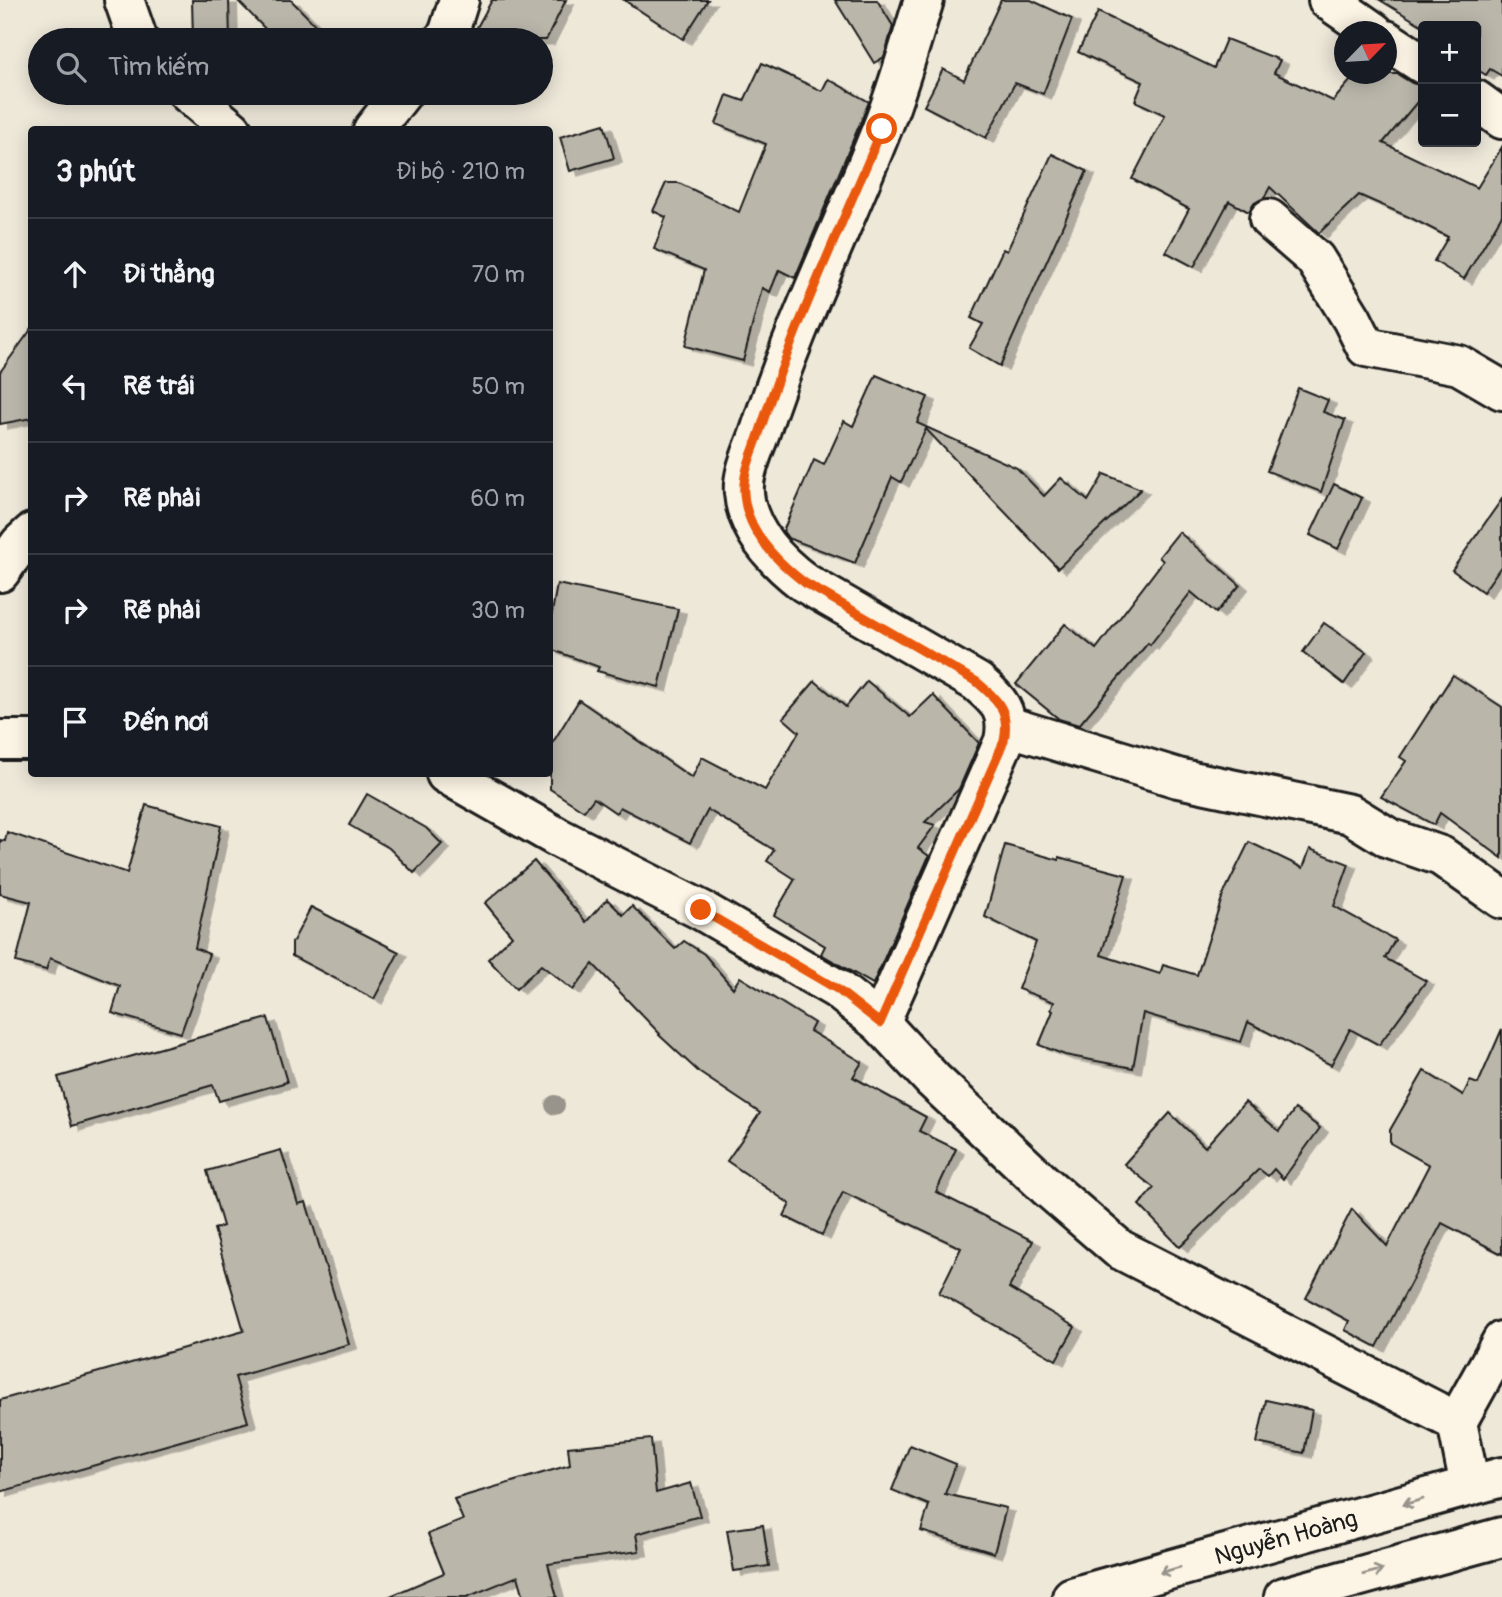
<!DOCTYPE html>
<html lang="vi">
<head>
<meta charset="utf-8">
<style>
  :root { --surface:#171b24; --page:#242831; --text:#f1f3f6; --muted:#9ea1a6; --line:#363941 }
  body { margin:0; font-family:Pangolin,sans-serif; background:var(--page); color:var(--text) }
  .controls { position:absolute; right:21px; top:21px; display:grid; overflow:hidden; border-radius:7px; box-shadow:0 4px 18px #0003 }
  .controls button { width:63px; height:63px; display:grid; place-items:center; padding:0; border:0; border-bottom:2px solid var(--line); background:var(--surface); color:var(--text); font:35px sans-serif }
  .compass { position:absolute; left:1334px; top:21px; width:63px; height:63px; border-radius:50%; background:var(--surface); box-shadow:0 4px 18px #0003; rotate:65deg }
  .stop { position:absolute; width:21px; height:21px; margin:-16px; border:5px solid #ea580c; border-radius:50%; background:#fff }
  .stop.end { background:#ea580c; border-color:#fff; box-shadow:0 2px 7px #0008 }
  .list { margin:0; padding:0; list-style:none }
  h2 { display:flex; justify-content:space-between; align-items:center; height:91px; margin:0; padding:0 28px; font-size:30px }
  h2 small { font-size:23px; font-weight:400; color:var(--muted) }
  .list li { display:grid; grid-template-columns:46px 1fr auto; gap:21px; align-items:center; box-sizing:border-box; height:112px; padding:0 28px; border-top:2px solid var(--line) }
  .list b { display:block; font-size:26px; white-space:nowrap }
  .list em { font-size:23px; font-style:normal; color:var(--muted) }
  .icon { flex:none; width:38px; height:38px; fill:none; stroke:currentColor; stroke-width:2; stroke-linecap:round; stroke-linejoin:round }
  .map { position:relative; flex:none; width:1502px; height:1597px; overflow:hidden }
  .search { position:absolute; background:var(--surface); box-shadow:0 4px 18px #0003; left:28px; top:28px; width:525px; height:77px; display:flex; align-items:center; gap:18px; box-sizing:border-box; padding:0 24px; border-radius:38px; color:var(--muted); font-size:26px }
  .panel { position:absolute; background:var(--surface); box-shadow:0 4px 18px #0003; left:28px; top:126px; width:525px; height:651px; border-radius:7px }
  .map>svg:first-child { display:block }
  .building { fill:#bab6aa; stroke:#1c1c1c; stroke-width:2; filter:url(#shadow) }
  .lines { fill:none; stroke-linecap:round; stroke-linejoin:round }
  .street-casing { stroke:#1c1c1c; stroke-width:44 }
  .highway-casing { stroke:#1c1c1c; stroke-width:44 }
  .street { stroke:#fcf5e5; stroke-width:38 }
  .highway { stroke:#fcf5e5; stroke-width:38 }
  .tree { fill:#98948b }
  .oneway { stroke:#97938b }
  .route { stroke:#ea580c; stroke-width:9 }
  .labels { text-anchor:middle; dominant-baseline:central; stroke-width:6; stroke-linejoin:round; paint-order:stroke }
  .street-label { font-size:24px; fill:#1c1c1c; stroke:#fcf5e5 }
</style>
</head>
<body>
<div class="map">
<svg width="1502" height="1597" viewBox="0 0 1502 1597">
  <defs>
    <filter id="shadow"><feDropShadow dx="8" dy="4.5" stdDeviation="0" flood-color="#0004"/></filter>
  </defs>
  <rect width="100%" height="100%" fill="#eee8d9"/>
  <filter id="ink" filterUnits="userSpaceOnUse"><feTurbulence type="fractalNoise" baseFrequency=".0143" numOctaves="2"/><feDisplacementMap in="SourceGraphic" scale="14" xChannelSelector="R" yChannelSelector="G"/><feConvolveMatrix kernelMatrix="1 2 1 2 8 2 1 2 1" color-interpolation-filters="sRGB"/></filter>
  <g filter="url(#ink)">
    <!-- building -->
    <g class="building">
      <polygon points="192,0 229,0 230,40 193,40"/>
      <polygon points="237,0 291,0 330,40 276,40"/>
      <polygon points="492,0 566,0 546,40 470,40"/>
      <polygon points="624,0 708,0 683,39"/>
      <polygon points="835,0 877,0 893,26 884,57 874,63"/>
      <polygon points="1001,0 1031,0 1072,19 1043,94 1015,83 986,138 924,106 943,69 964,80"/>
      <polygon points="1380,0 1502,0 1502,76 1490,69 1486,75 1476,69 1476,26 1423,26"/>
      <polygon points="1098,12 1214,68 1226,39 1280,60 1274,73 1333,101 1356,74 1397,74 1412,83 1423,86 1423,95 1383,143 1477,188 1502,147 1502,215 1464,279 1434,261 1448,237 1411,218 1359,195 1319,233 1270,187 1264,198 1253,204 1249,212 1229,201 1194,267 1166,252 1189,209 1132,179 1165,115 1135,101 1143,82 1078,52"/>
      <polygon points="762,63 822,91 828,79 869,102 795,278 779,270 770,292 762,288 743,361 685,346 704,270 654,249 666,217 653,211 666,183 679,183 739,212 766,144 716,124 727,95 744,101"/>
      <polygon points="604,124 614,158 570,171 560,137"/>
      <polygon points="1052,154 1087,171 1000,366 969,348 983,324 971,318 1003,249 1007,251"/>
      <polygon points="32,328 32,418 0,424 0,372"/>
      <polygon points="876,375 928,397 917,423 1017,468 1044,496 1061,478 1088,501 1104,474 1141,489 1058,568 926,429 901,482 892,477 855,563 788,538 783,531 814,460 824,465 844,421 853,426"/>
      <polygon points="1298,388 1328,400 1323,412 1345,420 1321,492 1267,471"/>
      <polygon points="1334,484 1362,498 1338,549 1310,535"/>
      <polygon points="1502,499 1502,565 1483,592 1452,570"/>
      <polygon points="1179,532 1240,585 1216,613 1191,592 1150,645 1148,643 1079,725 1059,719 1016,684 1065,624 1096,649 1163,561 1159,557"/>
      <polygon points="557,584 678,609 659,687 597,671 599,667 550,649 550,624"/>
      <polygon points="1324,623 1366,652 1344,684 1303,652"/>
      <polygon points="1453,675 1502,707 1502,858 1440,813 1434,825 1381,797 1406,761 1400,757"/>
      <polygon points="815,681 846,707 867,681 910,717 933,695 979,743 959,789 925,822 935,825 918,848 929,856 873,984 821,954 825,946 774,915 795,879 767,861 774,850 708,810 690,843 620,807 616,813 594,798 584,811 550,789 550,747 579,700 692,778 702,757 765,790 799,732 783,718"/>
      <polygon points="367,794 426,828 442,844 414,873 389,848 349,825"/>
      <polygon points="146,805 221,826 195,948 209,954 181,1033 112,1013 120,986 50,958 46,970 16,962 31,902 0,894 0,840 5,841 7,832 127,873"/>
      <polygon points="1249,842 1303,868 1310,849 1349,864 1334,906 1395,940 1385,958 1426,981 1379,1045 1350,1029 1331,1065 1248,1022 1241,1042 1143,1013 1133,1068 1065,1055 1039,1045 1053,1011 1051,1010 1054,1002 1018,989 1036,942 985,917 1005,845 1059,860 1059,857 1126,875 1101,955 1160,974 1163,965 1197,975 1223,895"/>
      <polygon points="534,861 586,922 607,899 623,915 632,906 675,949 684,941 704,954 733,988 740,977 814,1023 810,1031 862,1062 853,1077 926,1117 919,1131 956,1149 936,1192 1033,1241 1009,1288 1075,1327 1056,1360 939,1293 961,1248 843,1192 822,1235 784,1216 790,1204 727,1161 760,1113 700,1073 659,1035 660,1034 593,964 573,990 541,965 516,989 488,959 512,936 485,903"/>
      <polygon points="311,907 399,952 374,999 292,956 292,943"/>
      <polygon points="268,1018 287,1082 219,1101 213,1085 72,1126 58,1077"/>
      <polygon points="1502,1029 1502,1254 1442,1223 1377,1347 1345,1330 1349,1321 1306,1298 1352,1209 1387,1246 1429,1165 1390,1143 1390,1130 1424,1071 1463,1095 1470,1081 1478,1084"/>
      <polygon points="1245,1102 1279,1131 1295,1109 1320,1128 1283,1179 1274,1169 1268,1176 1259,1169 1180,1247 1139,1205 1154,1188 1124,1164 1170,1113 1205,1147"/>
      <polygon points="281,1150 298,1204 306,1202 349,1344 235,1377 248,1422 0,1492 0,1400 244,1331 214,1229 223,1226 207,1171"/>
      <polygon points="1266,1400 1312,1410 1304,1453 1257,1443"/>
      <polygon points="651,1439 656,1493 691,1483 700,1516 636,1534 639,1551 548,1564 557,1597 524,1597 518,1576 467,1597 388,1597 444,1573 428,1534 463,1520 454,1499 570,1465 568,1447"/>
      <polygon points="910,1445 956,1464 945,1494 1006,1508 994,1553 921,1531 929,1505 892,1490"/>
      <polygon points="763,1525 769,1566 734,1571 727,1530"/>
    </g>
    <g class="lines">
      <defs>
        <g id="street">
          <polyline points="124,0 138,40"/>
          <polyline points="1328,0 1374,32"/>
          <polyline points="443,40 448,35 459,0"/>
          <polyline points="1386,40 1423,64"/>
          <polyline points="188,93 232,130"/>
          <polyline points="1476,100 1502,119"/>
          <polyline points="373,130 402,93"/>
          <polyline points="1269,219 1315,259 1352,319 1366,347 1459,365 1502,390"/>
          <polyline points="0,572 20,544 32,533"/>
          <polyline points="1007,726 1178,778 1350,814 1389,838 1441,856 1502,899"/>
          <polyline points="0,740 32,740"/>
          <polyline points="446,774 557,837 701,910 837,989 880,1023 933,1080 1046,1186 1119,1249 1457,1422 1470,1486"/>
          <path d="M880,1023L1004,741C1010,711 999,701 977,682L805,583C776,561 747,531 744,493C742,473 754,450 760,432C793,329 841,232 881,131C898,89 910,44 924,0"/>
          <polyline points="1457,1422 1502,1341"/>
        </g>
        <g id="highway">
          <path id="s1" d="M1072,1597L1502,1477"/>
          <polyline points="1284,1597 1502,1537"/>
        </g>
      </defs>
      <!-- street casing -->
      <use href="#street" class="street-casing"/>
      <!-- highway casing -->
      <use href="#highway" class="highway-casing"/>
      <!-- street -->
      <use href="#street" class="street"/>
      <!-- highway -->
      <use href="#highway" class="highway"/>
    </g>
    <!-- trees -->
    <circle class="tree" cx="555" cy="1105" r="10"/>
    <!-- one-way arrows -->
    <defs><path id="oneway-shaft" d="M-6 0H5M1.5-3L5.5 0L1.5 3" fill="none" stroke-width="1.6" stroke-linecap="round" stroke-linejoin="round" transform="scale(1.75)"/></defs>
    <g class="oneway">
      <use href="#oneway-shaft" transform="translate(1413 1502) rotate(164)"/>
      <use href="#oneway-shaft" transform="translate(1170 1570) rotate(164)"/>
      <use href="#oneway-shaft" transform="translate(1373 1572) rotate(-15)"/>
    </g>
  </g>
  <g class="lines" filter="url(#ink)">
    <!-- route -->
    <path class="route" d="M701,910L837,989L880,1023L1004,741C1010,711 999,701 977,682L805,583C776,561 746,531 744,493C742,473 754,450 760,431C793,328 840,229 882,129"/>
  </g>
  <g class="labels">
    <!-- street labels -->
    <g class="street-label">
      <text stroke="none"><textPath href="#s1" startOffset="222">Nguyễn Hoàng</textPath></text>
    </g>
  </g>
</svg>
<div class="controls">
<button>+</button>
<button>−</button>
</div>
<svg class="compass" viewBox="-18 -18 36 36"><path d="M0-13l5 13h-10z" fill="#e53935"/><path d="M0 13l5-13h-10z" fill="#9ea1a6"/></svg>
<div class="stop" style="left:882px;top:129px"></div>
<div class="stop end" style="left:701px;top:910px"></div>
<div class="search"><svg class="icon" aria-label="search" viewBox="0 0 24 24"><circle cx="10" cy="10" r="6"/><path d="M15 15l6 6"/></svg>Tìm kiếm</div>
<section class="panel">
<h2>3 phút<small>Đi bộ · 210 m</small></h2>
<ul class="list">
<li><svg class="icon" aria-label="ahead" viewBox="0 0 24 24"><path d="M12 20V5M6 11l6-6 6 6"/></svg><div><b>Đi thẳng</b></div><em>70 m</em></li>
<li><svg class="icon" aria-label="left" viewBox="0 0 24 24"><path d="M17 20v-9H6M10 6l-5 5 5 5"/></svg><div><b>Rẽ trái</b></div><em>50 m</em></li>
<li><svg class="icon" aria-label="right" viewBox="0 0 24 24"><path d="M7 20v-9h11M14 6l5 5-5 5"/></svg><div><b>Rẽ phải</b></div><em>60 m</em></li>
<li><svg class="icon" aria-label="right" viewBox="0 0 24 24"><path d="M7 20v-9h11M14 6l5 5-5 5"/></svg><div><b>Rẽ phải</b></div><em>30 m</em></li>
<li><svg class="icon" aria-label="arrive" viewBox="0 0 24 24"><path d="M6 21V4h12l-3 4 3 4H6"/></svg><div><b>Đến nơi</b></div></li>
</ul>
</section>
</div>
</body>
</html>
